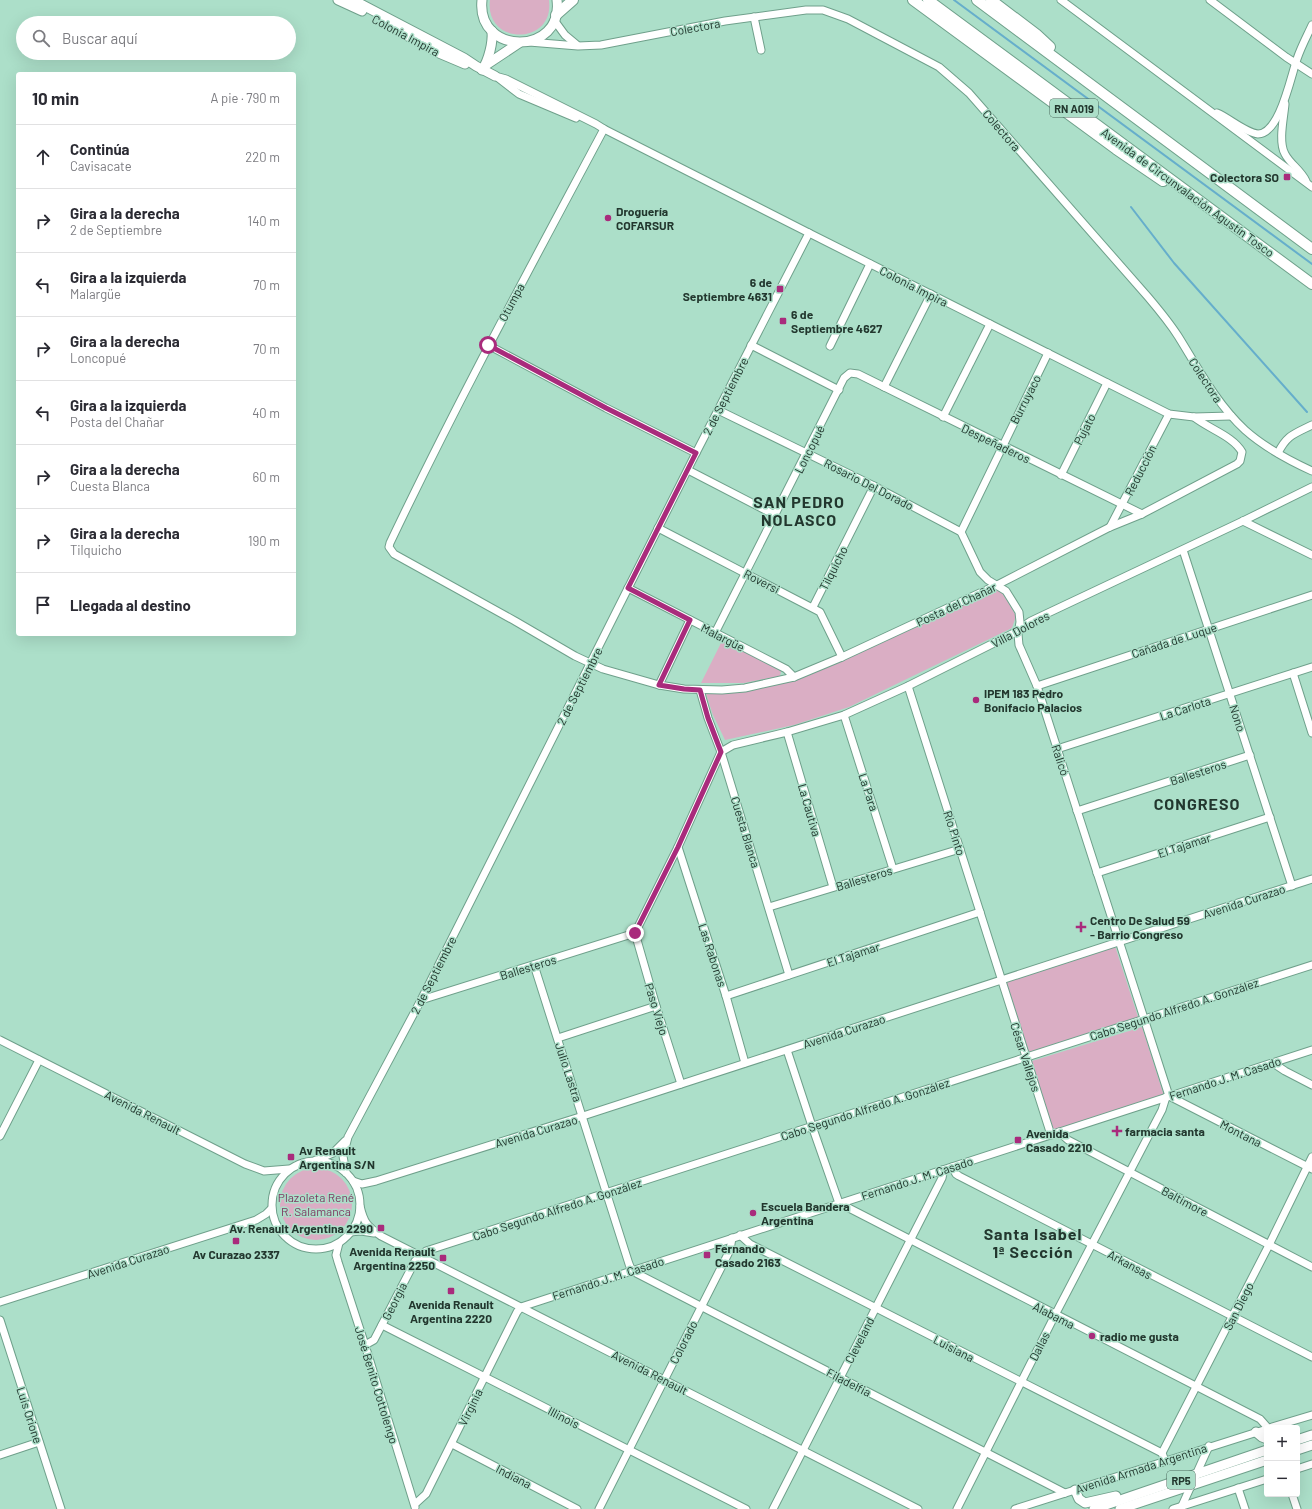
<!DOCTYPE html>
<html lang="es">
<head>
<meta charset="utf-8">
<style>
  :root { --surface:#fff; --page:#f2f2f3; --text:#2b2b33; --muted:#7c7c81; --line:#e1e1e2 }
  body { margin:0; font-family:Barlow,sans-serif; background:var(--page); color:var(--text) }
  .controls { position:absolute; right:12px; bottom:12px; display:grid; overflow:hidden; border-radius:4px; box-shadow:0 4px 16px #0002 }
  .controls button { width:36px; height:36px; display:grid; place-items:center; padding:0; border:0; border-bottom:1px solid var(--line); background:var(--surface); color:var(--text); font:20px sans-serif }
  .stop { position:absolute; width:12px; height:12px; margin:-9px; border:3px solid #a92b7c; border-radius:50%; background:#fff }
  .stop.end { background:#a92b7c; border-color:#fff; box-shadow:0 1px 4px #0008 }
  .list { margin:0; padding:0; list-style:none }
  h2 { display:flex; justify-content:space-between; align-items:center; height:52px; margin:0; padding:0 16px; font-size:17px }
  h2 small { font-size:13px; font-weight:400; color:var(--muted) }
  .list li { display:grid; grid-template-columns:26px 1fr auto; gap:12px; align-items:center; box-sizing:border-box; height:64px; padding:0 16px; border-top:1px solid var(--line) }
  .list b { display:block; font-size:15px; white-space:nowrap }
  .list p { margin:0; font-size:13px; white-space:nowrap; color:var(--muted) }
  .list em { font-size:13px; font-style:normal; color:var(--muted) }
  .icon { flex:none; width:22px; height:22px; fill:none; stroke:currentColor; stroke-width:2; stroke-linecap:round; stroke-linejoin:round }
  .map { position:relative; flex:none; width:1312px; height:1509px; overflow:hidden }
  .search { position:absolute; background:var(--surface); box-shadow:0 4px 16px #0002; left:16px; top:16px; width:280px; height:44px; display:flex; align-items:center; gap:10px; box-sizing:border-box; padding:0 14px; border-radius:22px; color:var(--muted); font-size:15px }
  .panel { position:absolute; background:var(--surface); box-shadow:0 4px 16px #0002; left:16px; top:72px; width:280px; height:564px; border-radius:4px }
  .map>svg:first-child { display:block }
  .green { fill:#daaec4 }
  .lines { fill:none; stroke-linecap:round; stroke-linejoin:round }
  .stream { stroke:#66aecb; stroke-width:2 }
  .minor-casing { stroke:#6fa08b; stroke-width:9 }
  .major-casing { stroke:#6fa08b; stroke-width:11 }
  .highway-casing { stroke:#6fa08b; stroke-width:12 }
  .minor { stroke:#fff; stroke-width:7 }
  .major { stroke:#fff; stroke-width:9 }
  .highway { stroke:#fff; stroke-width:10 }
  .route { stroke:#a92b7c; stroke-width:5 }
  .poi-dot { fill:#a92b7c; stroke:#acdfc9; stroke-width:1.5 }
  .labels { text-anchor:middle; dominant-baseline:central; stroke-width:3; stroke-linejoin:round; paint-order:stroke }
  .shield { fill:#acdfc9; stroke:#4b695c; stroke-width:1 }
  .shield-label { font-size:11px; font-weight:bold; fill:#22372e }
  .street-label { font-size:12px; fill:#22372e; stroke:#acdfc9 }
  .poi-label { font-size:12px; font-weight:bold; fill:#22372e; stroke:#acdfc9; text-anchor:start }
  .park-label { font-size:12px; fill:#7e3560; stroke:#acdfc9 }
  .district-label { font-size:16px; font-weight:bold; letter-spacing:1px; fill:#22372e; stroke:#acdfc9 }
</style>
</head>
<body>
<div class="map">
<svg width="1312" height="1509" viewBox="0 0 1312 1509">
  <rect width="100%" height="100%" fill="#acdfc9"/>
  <!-- green -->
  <g class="green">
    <path d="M490,0H549C555,46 484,46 490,0Z"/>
    <polygon points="998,587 1008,602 1016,616 1012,628 849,707 794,725 725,740 713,715 706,694 746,692 798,677 924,624"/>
    <polygon points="723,639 781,671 780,676 744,683 701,683"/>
    <polygon points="1115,946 1138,1017 1029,1052 1006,981"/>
    <polygon points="1142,1027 1164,1096 1053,1130 1032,1061"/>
    <circle cx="316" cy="1204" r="36"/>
  </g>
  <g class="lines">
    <!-- stream -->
    <g class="stream">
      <polyline points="954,0 1312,264"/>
      <polyline points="1131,207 1174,263 1307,412"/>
    </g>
    <defs>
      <g id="minor">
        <polyline points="1061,0 1312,187"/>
        <polyline points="1210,0 1286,57 1312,74"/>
        <polyline points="754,17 761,50"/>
        <polyline points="554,20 565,35 577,45"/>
        <path d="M529,42L578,46L601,45L725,21L806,10H823L848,19L939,67L969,93L1148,297C1159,310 1169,322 1178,336C1198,368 1216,403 1245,430C1264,447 1288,460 1312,471"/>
        <polyline points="495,76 506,79 596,124 604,129 809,233 1169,414 1194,417 1231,416"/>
        <polyline points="497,77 519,94 576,118"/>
        <path d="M1285,104C1284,117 1278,142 1285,154C1290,164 1301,170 1306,181"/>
        <path d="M1217,113C1229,118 1246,133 1258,134C1280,134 1291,75 1297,59C1301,47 1307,36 1312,25"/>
        <path d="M604,129C531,266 457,402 390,543L389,547L394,554L515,621L575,656L603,669L659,685L684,689L722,690L745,688L794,677L842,657L997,585L1110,527L1142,514L1237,464L1240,461L1242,452C1233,436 1209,429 1194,417"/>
        <polyline points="488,345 606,408 696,453"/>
        <polyline points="751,345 839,390"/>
        <polyline points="830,346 870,264"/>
        <polyline points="884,387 931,294"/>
        <polyline points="718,410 874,486 961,532 980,572 988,580 1006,591 1019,612 1020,622 1018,634 1019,645 1037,686 1169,1096"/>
        <polyline points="943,417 990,324"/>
        <path d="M1278,453C1287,435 1294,434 1312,425"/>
        <polyline points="688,470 775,515"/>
        <polyline points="1061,475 1107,383"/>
        <polyline points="1243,521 1312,555"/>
        <polyline points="1110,527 1169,414"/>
        <polyline points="658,528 820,612 842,657"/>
        <polyline points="961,532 1048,353"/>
        <polyline points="1183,550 1292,886"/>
        <polyline points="628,588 786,669 794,677"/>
        <polyline points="813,607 874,486"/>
        <polyline points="715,633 844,378 850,373 858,374 1142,514"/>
        <polyline points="1293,673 1312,733"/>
        <polyline points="659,685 690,620"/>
        <polyline points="908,686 1051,1135"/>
        <polyline points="1037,686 1312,595"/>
        <polyline points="700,690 708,718 721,752 789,975"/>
        <polyline points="844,715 893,869"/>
        <polyline points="787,732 833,887"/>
        <polyline points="1057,749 1312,667"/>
        <polyline points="721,752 733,745 787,732 844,715 908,686 1012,634 1031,621 1243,521 1312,487"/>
        <polyline points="1077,811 1250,755"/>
        <polyline points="678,847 726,996 745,1063"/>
        <polyline points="1097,873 1270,817"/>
        <polyline points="769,907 960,849"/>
        <polyline points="635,933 678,847 721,752"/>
        <polyline points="635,933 656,1006 681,1084"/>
        <polyline points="534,965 629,1264 632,1271 1065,1493"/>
        <polyline points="726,996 980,912"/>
        <polyline points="421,1000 635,933"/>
        <polyline points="558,1038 656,1006"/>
        <polyline points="0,1040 245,1164 264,1171 289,1169"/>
        <polyline points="787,1050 812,1126 839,1203 1260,1419 1268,1428"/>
        <polyline points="1273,1063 1285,1071 1312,1085"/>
        <polyline points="1169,1096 1312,1169"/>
        <polyline points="1059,1132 1068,1140 1312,1267"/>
        <polyline points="0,1136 39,1060"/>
        <polyline points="316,1160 333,1153 345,1141"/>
        <circle cx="316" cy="1205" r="44"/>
        <polyline points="952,1167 956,1174 959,1176 1312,1357"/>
        <polyline points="346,1173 343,1156 348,1137 421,1000 696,453 809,233"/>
        <polyline points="353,1181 362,1184 376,1181 583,1116 1312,879"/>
        <path d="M360,1206C364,1223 367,1226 381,1236L918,1509"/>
        <polyline points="350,1232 361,1231 374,1233"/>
        <polyline points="740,1235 750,1244 1162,1453 1165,1461"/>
        <polyline points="339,1243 336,1255 338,1262 365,1345 415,1507"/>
        <polyline points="0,1302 256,1220 266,1214 271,1209"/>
        <polyline points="0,1320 61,1509"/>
        <polyline points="382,1325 746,1509"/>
        <polyline points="365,1345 374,1340 415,1261 426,1251 1312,965"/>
        <polyline points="1269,1428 1312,1415"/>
        <polyline points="452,1444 577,1509"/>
        <polyline points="1162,1453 1269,1245 1312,1157"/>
        <polyline points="0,1455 39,1442"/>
        <polyline points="1297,1469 1312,1464"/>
        <polyline points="1238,1488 1245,1509"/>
        <polyline points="1292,1494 1297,1509"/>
        <polyline points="415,1504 426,1494 517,1312 521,1307 1312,1050"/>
        <polyline points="1181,1508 1209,1446"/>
        <polyline points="599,1509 730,1250 732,1238"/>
        <polyline points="773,1509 942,1178 943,1173 942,1170"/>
        <polyline points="957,1509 1055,1315 1162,1110 1166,1097"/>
        <polyline points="1015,1509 1267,1429"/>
        <polyline points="1173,1509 1267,1479"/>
      </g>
      <g id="major">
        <polyline points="338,0 362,11"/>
        <polyline points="353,0 464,58 476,66 495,76"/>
        <path d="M482,0C476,56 564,56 557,0"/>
        <polyline points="393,28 439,53 465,64"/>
        <polyline points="486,65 519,43"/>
        <path d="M482,70C489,60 493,42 492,31"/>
        <polyline points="1256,1432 1262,1437 1267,1439"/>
        <polyline points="1297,1440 1312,1435"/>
        <polyline points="1297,1450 1312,1445"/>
        <polyline points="1075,1490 1079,1499 1085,1503 1116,1496"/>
        <polyline points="1094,1509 1267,1450"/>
        <polyline points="1120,1509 1267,1460"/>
      </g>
      <g id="highway">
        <polyline points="913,0 1116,149 1163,181"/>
        <polyline points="928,0 1312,284"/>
        <polyline points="977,0 1312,249"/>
        <polyline points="991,0 1036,34 1050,47"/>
        <polyline points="556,15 573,0"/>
      </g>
    </defs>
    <!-- minor casing -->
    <use href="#minor" class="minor-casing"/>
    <!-- major casing -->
    <use href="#major" class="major-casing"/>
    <!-- highway casing -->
    <use href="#highway" class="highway-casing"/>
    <!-- minor -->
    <use href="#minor" class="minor"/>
    <!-- major -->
    <use href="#major" class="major"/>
    <!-- highway -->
    <use href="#highway" class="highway"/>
  </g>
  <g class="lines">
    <!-- route -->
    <polyline class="route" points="488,345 606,408 696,453 628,588 690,620 659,685 684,689 700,690 708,718 721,752 678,847 635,933"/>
  </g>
  <!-- markers -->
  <g class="poi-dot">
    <rect x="1283" y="173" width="8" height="8" rx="2"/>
    <circle cx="608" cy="218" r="4"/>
    <rect x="776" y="285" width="8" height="8" rx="2"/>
    <rect x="779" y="317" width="8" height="8" rx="2"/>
    <circle cx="976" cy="700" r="4"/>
    <path d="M1079 921h4v4h4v4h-4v4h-4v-4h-4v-4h4z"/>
    <path d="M1115 1125h4v4h4v4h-4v4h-4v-4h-4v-4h4z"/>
    <rect x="1014" y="1136" width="8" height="8" rx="2"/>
    <rect x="287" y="1153" width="8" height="8" rx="2"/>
    <circle cx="753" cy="1213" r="4"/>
    <rect x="377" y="1224" width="8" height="8" rx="2"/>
    <rect x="232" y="1237" width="8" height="8" rx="2"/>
    <rect x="703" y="1251" width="8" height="8" rx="2"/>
    <rect x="439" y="1254" width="8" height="8" rx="2"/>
    <rect x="447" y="1287" width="8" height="8" rx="2"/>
    <circle cx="1092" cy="1336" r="4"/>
  </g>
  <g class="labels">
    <!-- shield labels -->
    <g class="shield">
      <rect x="1050" y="99" width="48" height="18" rx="3"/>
      <rect x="1167" y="1471" width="28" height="18" rx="3"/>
    </g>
    <g class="shield-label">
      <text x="1074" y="108">RN A019</text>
      <text x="1181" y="1480">RP5</text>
    </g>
    <!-- street labels -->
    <g class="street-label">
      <text transform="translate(695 27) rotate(-10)">Colectora</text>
      <text transform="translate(406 35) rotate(28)">Colonia Impira</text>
      <text transform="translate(1002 130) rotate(49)">Colectora</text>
      <text transform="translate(1188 192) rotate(36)">Avenida de Circunvalación Agustín Tosco</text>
      <text transform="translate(914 286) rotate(27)">Colonia Impira</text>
      <text transform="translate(511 302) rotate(-62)">Otumpa</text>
      <text transform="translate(1206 380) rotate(57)">Colectora</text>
      <text transform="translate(725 396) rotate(-63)">2 de Septiembre</text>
      <text transform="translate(1025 399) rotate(-63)">Burruyaco</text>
      <text transform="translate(1084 429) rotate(-63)">Pujato</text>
      <text transform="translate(996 443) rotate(26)">Despeñaderos</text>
      <text transform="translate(809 449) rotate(-63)">Loncopué</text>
      <text transform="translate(1140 470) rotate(-63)">Reducción</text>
      <text transform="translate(869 484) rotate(27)">Rosario Del Dorado</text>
      <text transform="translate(833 568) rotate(-63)">Tilquicho</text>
      <text transform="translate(762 581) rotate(27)">Roversi</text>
      <text transform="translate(956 604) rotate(-25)">Posta del Chañar</text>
      <text transform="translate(1020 629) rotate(-28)">Villa Dolores</text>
      <text transform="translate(723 637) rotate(27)">Malargüe</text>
      <text transform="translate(1174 640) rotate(-18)">Cañada de Luque</text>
      <text transform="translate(579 686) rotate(-63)">2 de Septiembre</text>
      <text transform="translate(1185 708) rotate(-18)">La Carlota</text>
      <text transform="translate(1238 718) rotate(72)">Nono</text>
      <text transform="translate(1061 760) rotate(72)">Ralicó</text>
      <text transform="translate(1198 772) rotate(-18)">Ballesteros</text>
      <text transform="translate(869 792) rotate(72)">La Para</text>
      <text transform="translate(810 810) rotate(74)">La Cautiva</text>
      <text transform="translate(746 832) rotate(73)">Cuesta Blanca</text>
      <text transform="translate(955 833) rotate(72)">Río Pinto</text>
      <text transform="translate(1184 845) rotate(-18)">El Tajamar</text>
      <text transform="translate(864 878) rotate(-17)">Ballesteros</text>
      <text transform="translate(1244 901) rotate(-18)">Avenida Curazao</text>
      <text transform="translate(853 954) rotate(-18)">El Tajamar</text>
      <text transform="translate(713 955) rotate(72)">Las Rabonas</text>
      <text transform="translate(528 967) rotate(-17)">Ballesteros</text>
      <text transform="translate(433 975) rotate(-63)">2 de Septiembre</text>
      <text transform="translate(657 1009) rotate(73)">Paso Viejo</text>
      <text transform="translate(1174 1009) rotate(-18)">Cabo Segundo Alfredo A. González</text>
      <text transform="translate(844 1031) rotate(-18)">Avenida Curazao</text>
      <text transform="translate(1026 1057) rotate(72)">César Vallejos</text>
      <text transform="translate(569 1072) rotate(72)">Julio Lastra</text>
      <text transform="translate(1225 1078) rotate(-18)">Fernando J. M. Casado</text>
      <text transform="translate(865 1109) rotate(-18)">Cabo Segundo Alfredo A. González</text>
      <text transform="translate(143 1112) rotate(27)">Avenida Renault</text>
      <text transform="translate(536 1131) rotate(-17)">Avenida Curazao</text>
      <text transform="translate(1241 1133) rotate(27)">Montana</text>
      <text transform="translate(917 1178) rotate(-18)">Fernando J. M. Casado</text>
      <text transform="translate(1185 1201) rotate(28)">Baltimore</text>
      <text transform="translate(557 1209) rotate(-18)">Cabo Segundo Alfredo A. González</text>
      <text transform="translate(128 1261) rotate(-18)">Avenida Curazao</text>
      <text transform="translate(1130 1264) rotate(28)">Arkansas</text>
      <text transform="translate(608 1278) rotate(-18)">Fernando J. M. Casado</text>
      <text transform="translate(394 1301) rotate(-63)">Georgia</text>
      <text transform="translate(1238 1306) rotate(-63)">San Diego</text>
      <text transform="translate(1054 1315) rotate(27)">Alabama</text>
      <text transform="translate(859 1340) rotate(-63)">Cleveland</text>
      <text transform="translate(683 1342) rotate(-63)">Colorado</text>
      <text transform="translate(1039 1346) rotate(-63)">Dallas</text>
      <text transform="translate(954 1348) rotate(27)">Luisiana</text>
      <text transform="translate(650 1372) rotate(27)">Avenida Renault</text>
      <text transform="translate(849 1382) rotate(27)">Filadelfia</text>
      <text transform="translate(377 1385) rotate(73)">José Benito Cottolengo</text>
      <text transform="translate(470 1407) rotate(-64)">Virginia</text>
      <text transform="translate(30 1415) rotate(72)">Luis Orione</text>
      <text transform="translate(564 1417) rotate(27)">Illinois</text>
      <text transform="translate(1141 1468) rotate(-18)">Avenida Armada Argentina</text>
      <text transform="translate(514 1476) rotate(27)">Indiana</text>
    </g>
    <!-- poi labels -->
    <g class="poi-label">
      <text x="1279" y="177" text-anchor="end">Colectora SO</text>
      <text x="616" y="211">Droguería<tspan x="616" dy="14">COFARSUR</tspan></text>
      <text x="772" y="282" text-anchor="end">6 de<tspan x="772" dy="14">Septiembre 4631</tspan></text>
      <text x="791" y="314">6 de<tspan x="791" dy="14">Septiembre 4627</tspan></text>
      <text x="984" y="693">IPEM 183 Pedro<tspan x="984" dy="14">Bonifacio Palacios</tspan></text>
      <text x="1090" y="920">Centro De Salud 59<tspan x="1090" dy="14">- Barrio Congreso</tspan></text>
      <text x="1125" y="1131">farmacia santa</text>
      <text x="1026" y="1133">Avenida<tspan x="1026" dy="14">Casado 2210</tspan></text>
      <text x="299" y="1150">Av Renault<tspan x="299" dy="14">Argentina S/N</tspan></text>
      <text x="761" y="1206">Escuela Bandera<tspan x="761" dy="14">Argentina</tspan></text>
      <text x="373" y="1228" text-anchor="end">Av. Renault Argentina 2290</text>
      <text x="715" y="1248">Fernando<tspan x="715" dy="14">Casado 2163</tspan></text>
      <text x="435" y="1251" text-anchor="end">Avenida Renault<tspan x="435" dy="14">Argentina 2250</tspan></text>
      <text x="236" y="1254" text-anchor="middle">Av Curazao 2337</text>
      <text x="451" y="1304" text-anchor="middle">Avenida Renault<tspan x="451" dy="14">Argentina 2220</tspan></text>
      <text x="1100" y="1336">radio me gusta</text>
    </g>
    <!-- park labels -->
    <g class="park-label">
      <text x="316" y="1197">Plazoleta René<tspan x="316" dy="14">R. Salamanca</tspan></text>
    </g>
    <!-- district labels -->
    <g class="district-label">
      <text x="799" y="501">SAN PEDRO<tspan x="799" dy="18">NOLASCO</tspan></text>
      <text x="1197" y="803">CONGRESO</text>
      <text x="1033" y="1233">Santa Isabel<tspan x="1033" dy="18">1ª Sección</tspan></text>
    </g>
  </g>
</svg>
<div class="controls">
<button>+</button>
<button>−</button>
</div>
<div class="stop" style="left:488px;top:345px"></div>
<div class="stop end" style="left:635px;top:933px"></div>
<div class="search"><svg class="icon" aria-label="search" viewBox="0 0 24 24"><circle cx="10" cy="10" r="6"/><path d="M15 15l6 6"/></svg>Buscar aquí</div>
<section class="panel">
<h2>10 min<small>A pie · 790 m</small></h2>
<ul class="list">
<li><svg class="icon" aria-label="ahead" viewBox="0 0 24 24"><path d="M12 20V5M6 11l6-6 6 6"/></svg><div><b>Continúa</b><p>Cavisacate</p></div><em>220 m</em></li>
<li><svg class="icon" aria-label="right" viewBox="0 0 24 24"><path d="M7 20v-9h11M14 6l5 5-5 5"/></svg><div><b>Gira a la derecha</b><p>2 de Septiembre</p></div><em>140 m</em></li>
<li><svg class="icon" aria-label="left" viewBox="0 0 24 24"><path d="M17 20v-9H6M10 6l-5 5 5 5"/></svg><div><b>Gira a la izquierda</b><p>Malargüe</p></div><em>70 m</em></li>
<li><svg class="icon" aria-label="right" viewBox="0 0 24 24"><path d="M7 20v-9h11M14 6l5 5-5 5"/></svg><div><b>Gira a la derecha</b><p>Loncopué</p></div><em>70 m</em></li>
<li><svg class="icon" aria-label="left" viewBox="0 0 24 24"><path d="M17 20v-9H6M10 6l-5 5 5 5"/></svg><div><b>Gira a la izquierda</b><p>Posta del Chañar</p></div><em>40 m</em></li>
<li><svg class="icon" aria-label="right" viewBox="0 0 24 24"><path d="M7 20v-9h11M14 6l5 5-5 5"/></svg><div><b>Gira a la derecha</b><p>Cuesta Blanca</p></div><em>60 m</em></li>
<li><svg class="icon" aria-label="right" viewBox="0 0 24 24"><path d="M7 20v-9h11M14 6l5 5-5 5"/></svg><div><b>Gira a la derecha</b><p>Tilquicho</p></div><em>190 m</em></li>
<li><svg class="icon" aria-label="arrive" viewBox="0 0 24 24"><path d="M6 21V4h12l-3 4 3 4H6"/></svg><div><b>Llegada al destino</b></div></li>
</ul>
</section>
</div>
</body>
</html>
